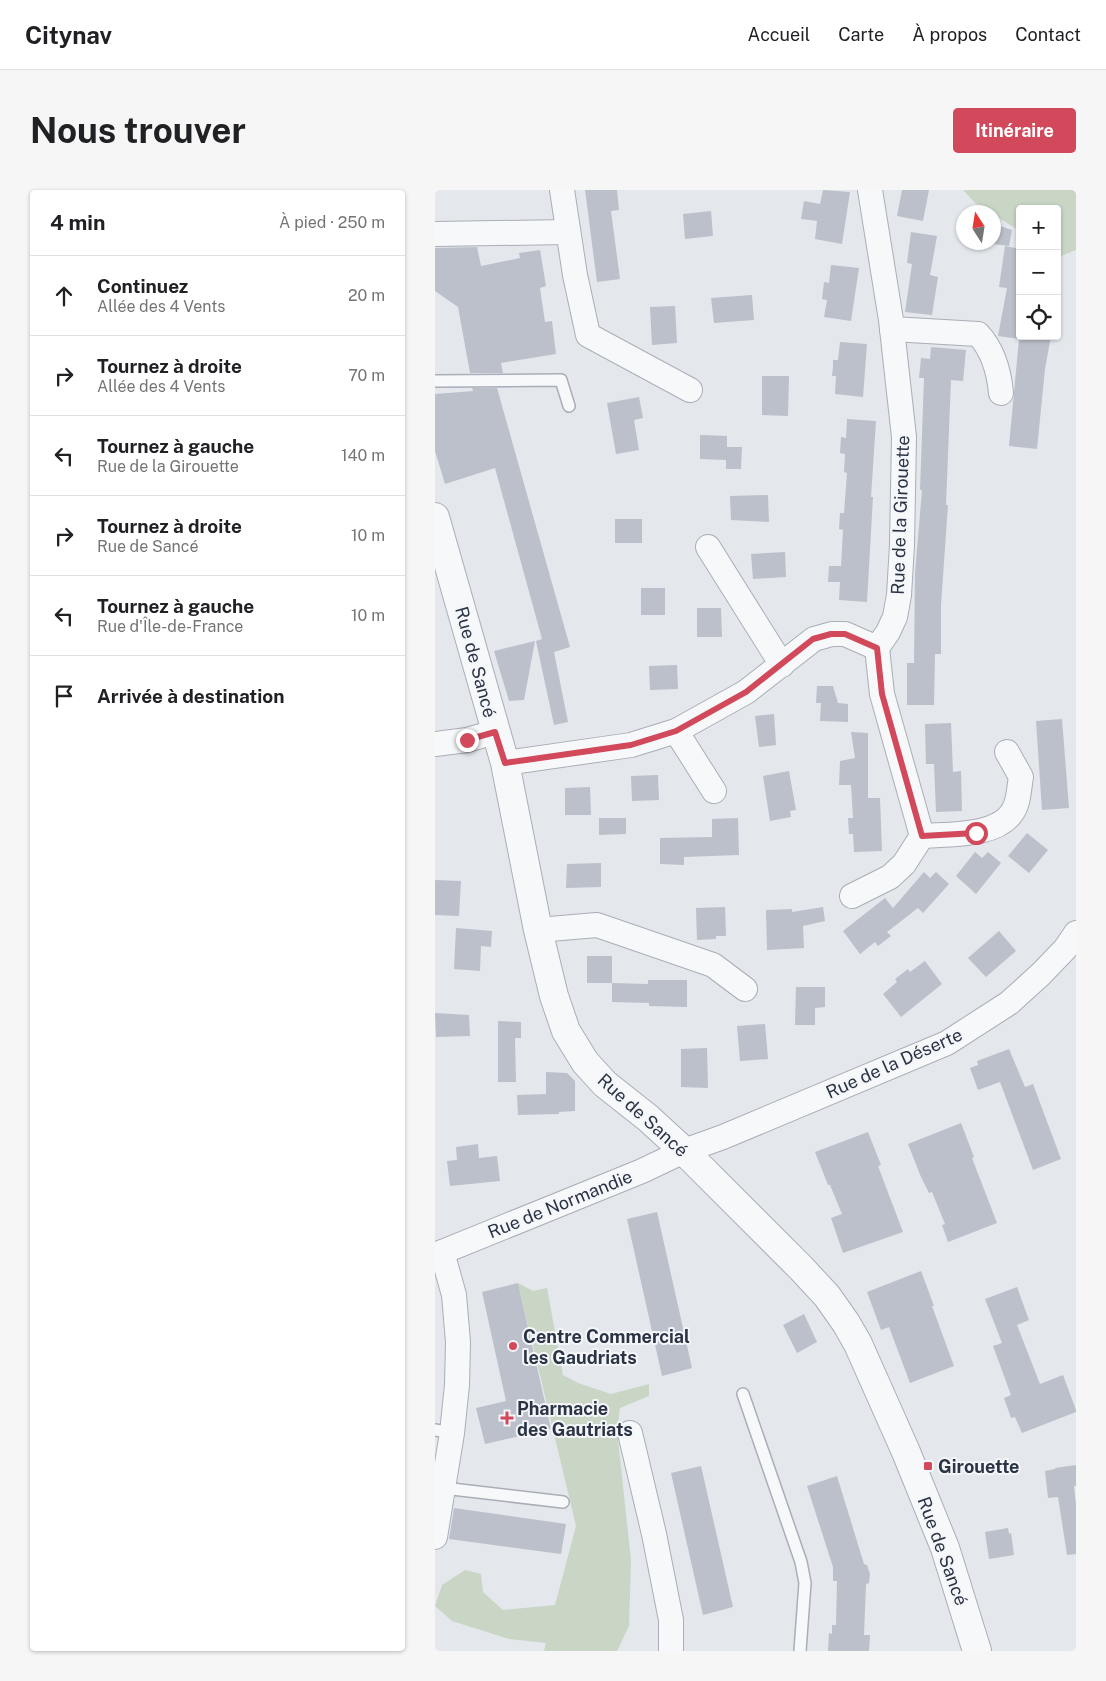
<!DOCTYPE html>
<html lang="fr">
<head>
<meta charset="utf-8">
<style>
  :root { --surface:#fff; --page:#f6f6f6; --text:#202124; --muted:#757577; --line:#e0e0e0; --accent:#d1495b }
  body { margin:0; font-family:"Public Sans",sans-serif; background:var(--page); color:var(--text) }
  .controls { position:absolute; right:15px; top:15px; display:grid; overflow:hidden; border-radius:5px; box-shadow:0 1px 4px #0004 }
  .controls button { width:45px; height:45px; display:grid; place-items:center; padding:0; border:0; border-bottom:1px solid var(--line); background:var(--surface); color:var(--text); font:25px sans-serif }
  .compass { position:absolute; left:521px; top:15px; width:45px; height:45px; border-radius:50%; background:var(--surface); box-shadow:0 1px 4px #0004; rotate:348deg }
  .stop { position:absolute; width:15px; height:15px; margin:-11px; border:4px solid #d1495b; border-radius:50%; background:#fff }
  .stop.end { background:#d1495b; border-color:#fff; box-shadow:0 1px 5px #0008 }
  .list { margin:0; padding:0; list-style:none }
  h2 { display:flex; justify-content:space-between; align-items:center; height:65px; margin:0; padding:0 20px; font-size:21px }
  h2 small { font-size:16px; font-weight:400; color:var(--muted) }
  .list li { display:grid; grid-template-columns:32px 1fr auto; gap:15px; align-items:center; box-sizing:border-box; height:80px; padding:0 20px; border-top:1px solid var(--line) }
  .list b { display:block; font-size:19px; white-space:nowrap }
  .list p { margin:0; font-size:16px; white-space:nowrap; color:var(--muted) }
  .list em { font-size:16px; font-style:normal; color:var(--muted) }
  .icon { flex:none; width:28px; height:28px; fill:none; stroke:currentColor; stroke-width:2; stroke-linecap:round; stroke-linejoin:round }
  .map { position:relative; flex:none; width:641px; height:1461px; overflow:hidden; border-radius:5px }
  header { display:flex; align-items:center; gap:30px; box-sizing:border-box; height:70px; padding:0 25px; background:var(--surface); border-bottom:1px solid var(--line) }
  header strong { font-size:24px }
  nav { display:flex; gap:28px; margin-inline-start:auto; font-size:18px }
  .intro { display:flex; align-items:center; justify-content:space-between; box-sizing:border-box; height:120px; padding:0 30px }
  h1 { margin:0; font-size:35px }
  .button { padding:12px 22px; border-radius:5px; background:var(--accent); color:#fff; font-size:18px; font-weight:700 }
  main { display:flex; gap:30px; padding:0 30px }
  aside { flex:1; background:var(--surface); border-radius:5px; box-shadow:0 1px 4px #0004 }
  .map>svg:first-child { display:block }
  .green { fill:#c9d6c5 }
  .building { fill:#bbc0ca }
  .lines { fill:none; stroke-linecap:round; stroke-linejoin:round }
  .service-casing { stroke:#a9aeb7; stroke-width:14 }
  .minor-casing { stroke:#a9aeb7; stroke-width:26 }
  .tertiary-casing { stroke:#a9aeb7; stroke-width:30 }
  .service { stroke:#f7f8fa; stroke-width:11 }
  .minor { stroke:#f7f8fa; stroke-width:24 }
  .tertiary { stroke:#f7f8fa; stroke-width:28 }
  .route { stroke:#d1495b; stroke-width:6 }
  .poi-dot { fill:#d1495b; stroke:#f4f6f9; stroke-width:2 }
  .labels { text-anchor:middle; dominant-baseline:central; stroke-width:4; stroke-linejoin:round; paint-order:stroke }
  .street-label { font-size:18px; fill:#2b3445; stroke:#f4f6f9 }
  .poi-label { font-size:18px; font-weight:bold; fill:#2b3445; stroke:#f4f6f9; text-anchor:start }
</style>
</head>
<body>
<header>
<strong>Citynav</strong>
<nav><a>Accueil</a><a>Carte</a><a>À propos</a><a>Contact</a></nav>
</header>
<div class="intro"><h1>Nous trouver</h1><a class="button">Itinéraire</a></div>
<main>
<aside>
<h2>4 min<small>À pied · 250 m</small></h2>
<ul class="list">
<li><svg class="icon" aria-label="ahead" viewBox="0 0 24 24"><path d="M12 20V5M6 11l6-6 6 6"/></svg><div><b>Continuez</b><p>Allée des 4 Vents</p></div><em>20 m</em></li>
<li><svg class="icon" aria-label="right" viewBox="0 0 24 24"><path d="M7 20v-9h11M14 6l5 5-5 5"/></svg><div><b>Tournez à droite</b><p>Allée des 4 Vents</p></div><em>70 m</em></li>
<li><svg class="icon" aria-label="left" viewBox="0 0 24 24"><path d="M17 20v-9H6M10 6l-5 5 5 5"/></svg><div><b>Tournez à gauche</b><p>Rue de la Girouette</p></div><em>140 m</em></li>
<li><svg class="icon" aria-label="right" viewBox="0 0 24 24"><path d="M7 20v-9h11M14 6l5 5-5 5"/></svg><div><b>Tournez à droite</b><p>Rue de Sancé</p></div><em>10 m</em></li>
<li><svg class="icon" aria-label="left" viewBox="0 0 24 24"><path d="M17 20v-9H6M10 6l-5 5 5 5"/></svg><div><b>Tournez à gauche</b><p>Rue d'Île-de-France</p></div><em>10 m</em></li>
<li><svg class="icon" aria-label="arrive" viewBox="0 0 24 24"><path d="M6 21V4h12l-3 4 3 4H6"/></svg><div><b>Arrivée à destination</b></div></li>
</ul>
</aside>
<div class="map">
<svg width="641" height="1461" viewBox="0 0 641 1461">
  <rect width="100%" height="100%" fill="#e4e7ec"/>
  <!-- green -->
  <g class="green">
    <path d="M528,0H641V60L626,66L622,63V19H585V41L559,25L558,22C546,22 536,8 528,0Z"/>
    <polygon points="83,1093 98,1101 112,1098 128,1185 143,1193 176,1204 214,1194 214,1206 185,1218 182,1240 196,1370 194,1436 182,1461 109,1461 111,1453 74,1449 17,1431 0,1416 7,1395 30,1380 46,1384 48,1402 68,1420 120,1415 141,1336"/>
  </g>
  <!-- building -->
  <g class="building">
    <polygon points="150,0 182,0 184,20 176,21 185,89 162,92"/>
    <polygon points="388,0 415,2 407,54 380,49 382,31 366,29 369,11 385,14"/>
    <polygon points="467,0 494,0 488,31 462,26"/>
    <polygon points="276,21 278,46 250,49 248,24"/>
    <polygon points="562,35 577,40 574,56 558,54"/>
    <polygon points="476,42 502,46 495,85 503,87 497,125 470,122 477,74 472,73"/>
    <polygon points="570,56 585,59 585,146 616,146 610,179 602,259 574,256 584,149 563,146 572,98 564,97"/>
    <polygon points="42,57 46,76 85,68 84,63 105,60 111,96 105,98 110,132 117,131 121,164 66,173 68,183 35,183 23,117 0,101 0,58"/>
    <polygon points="396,75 424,78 416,131 389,127 392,110 387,109 389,92 394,93"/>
    <polygon points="317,105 319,130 279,133 276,108"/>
    <polygon points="240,116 242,153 217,155 215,117"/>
    <polygon points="405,152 432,154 428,207 400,204 401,186 397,186 398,177 398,170 403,170"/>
    <polygon points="496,157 531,160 528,191 516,190 511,315 513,315 506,415 506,464 500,464 499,515 472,515 472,473 479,473 480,383 487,300 485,300 489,188 484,188 486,168 495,169"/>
    <polygon points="327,186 354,186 353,226 327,225"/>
    <polygon points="37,198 62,198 135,457 119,462 133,532 119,535 101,451 107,449 60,278 10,294 0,261 0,204 38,201"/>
    <polygon points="204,207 208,228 199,230 204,260 181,264 172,213"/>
    <polygon points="412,229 441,231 436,307 438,307 432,412 404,410 405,392 393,392 394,376 406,376 408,340 404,339 405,323 409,323 412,283 409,282 410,264 405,263 406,247 411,248"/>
    <polygon points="265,245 292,246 292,257 307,257 306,279 291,279 291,270 265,269"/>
    <polygon points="333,305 334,332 296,330 295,306"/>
    <rect x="180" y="329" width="27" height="24"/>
    <polygon points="350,362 351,387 318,389 316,364"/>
    <rect x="206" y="398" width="24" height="27"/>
    <polygon points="262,418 286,418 287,447 262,447"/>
    <polygon points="100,451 89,510 74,511 59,461"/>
    <polygon points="242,475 243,499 215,500 214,476"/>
    <polygon points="382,496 398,496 403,513 413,514 413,532 385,531 386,513 381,513"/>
    <polygon points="339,524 341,555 324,557 320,526"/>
    <polygon points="627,529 634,618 607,620 601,531"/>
    <polygon points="516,533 518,582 526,581 527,621 501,622 499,574 491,574 490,534"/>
    <polygon points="416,542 433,543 433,608 445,608 447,661 419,662 418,644 414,644 413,628 418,628 416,595 404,595 405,571 420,568"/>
    <polygon points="354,581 361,620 355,621 356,627 335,631 328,586"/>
    <polygon points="223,585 224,610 197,611 196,586"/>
    <polygon points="155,597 156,625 130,625 130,598"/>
    <polygon points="164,628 191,628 191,644 164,645"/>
    <polygon points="303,628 304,665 249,667 249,675 225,674 225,648 277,647 277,629"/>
    <polygon points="592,643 613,660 594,683 573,666"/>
    <polygon points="540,662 547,668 553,662 566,673 541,704 521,686"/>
    <polygon points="166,673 166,697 131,698 132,674"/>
    <polygon points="489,682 495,688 501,682 514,694 488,723 483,718 452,742 456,746 443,756 440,752 425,764 408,741 450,708 458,718"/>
    <polygon points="0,690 26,691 24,726 0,725"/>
    <polygon points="290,717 291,746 281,746 281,749 262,750 261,718"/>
    <polygon points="388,717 390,731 368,736 369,758 332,760 331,720 357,719 357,722"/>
    <polygon points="21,738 57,741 56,757 46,756 45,781 19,779"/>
    <polygon points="564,741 581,761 551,787 533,768"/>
    <rect x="152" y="766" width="25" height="27"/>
    <polygon points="490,771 507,794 466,827 448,804 462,792 460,789 473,779 475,782"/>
    <polygon points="213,790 252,790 252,817 214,816 214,813 177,812 177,793 213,794"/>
    <polygon points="361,797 390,797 390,817 380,818 380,835 360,835"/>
    <polygon points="0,823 34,825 35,846 1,847"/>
    <polygon points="63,831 86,832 86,848 80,848 81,892 63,892"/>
    <polygon points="330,834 333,869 305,871 302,836"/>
    <polygon points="272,858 273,898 246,897 246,859"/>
    <polygon points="574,859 590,897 598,894 626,969 598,980 565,892 543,900 535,878 543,875 542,871"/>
    <polygon points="111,882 132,883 140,891 140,921 124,922 124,924 83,925 82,905 111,904"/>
    <polygon points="526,933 539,967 537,968 562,1033 513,1052 507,1035 510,1034 497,1002 494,1003 486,987 473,954"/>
    <polygon points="433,942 446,975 443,976 468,1042 408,1063 396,1028 407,1024 395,995 393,995 380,962"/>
    <polygon points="43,954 44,968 62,966 65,991 15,996 12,971 22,970 21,957"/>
    <polygon points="222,1022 257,1178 227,1186 192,1029"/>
    <polygon points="486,1081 499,1116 497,1116 519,1176 475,1193 454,1137 446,1140 432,1102"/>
    <polygon points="83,1093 116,1239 50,1254 41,1218 71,1211 47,1102"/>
    <polygon points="582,1097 594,1130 582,1135 605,1194 628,1185 641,1220 641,1222 587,1243 580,1227 576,1228 569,1208 576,1205 558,1156 567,1153 550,1109"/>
    <polygon points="369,1124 382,1152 362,1163 348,1135"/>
    <polygon points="641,1275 641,1296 639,1296 641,1315 641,1364 632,1365 623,1307 613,1308 610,1281 620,1279 620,1278"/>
    <polygon points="266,1276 298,1417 268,1425 236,1283"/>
    <polygon points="402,1286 429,1374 432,1375 435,1384 434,1393 431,1394 429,1445 435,1445 434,1461 393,1461 394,1443 397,1444 397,1435 401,1435 402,1391 398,1391 398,1377 372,1296"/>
    <polygon points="19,1318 131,1334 126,1364 14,1349"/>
    <polygon points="573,1338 574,1344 576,1343 579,1365 554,1369 550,1342"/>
  </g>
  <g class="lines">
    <defs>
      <g id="service">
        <polyline points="0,191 126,190 134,216"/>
        <polyline points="308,1204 366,1372 370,1393 365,1461"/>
        <polyline points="0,1240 17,1243"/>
        <polyline points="8,1298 128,1312"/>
      </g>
      <g id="minor">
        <polyline points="127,0 140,85 153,145 255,200"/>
        <polyline points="0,44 133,42"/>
        <path d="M457,139L543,144C558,160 564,181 566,203"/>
        <polyline points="273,357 347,475"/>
        <path d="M442,458L447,504L487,646C513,644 563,647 578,621C584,612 584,597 586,587L572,562"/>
        <polyline points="241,541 279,601"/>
        <polyline points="0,554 32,550 60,542"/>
        <polyline points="70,573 196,555 241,541 311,502 379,449 397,444 410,444 442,458 453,442 460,427 464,405 467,355 469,247 456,130 435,0"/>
        <polyline points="417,706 455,687 469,674 487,646"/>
        <polyline points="103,740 162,735 278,775 310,799"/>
        <polyline points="0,1065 207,981 249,961 288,947 512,853 574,813 606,784 630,759 641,743"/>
        <polyline points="195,1243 219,1344 236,1430 236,1461"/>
        <polyline points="0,1347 17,1243 22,1195 23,1152 19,1105 7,1062"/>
      </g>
      <polyline id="tertiary" points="0,327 70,573 103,740 119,806 131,841 150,872 170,894 213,928 249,961 366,1078 392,1106 411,1133 423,1154 471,1262 510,1358 542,1461"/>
    </defs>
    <!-- service casing -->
    <use href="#service" class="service-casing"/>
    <!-- minor casing -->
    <use href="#minor" class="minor-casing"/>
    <!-- tertiary casing -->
    <use href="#tertiary" class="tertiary-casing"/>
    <!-- service -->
    <use href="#service" class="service"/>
    <!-- minor -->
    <use href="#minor" class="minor"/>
    <!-- tertiary -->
    <use href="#tertiary" class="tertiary"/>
  </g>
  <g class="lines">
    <!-- route -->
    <polyline class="route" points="32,550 60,542 70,573 196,555 241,541 311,502 378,449 396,444 410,444 442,458 447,504 487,646 541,643"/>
  </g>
  <!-- markers -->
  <g class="poi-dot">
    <circle cx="78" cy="1156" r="5"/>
    <path d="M69.5 1220.5h5v5h5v5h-5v5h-5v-5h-5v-5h5z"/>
    <rect x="488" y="1271" width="10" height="10" rx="2.5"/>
  </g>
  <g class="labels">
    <!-- street labels -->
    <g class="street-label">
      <text transform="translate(465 325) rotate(-88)">Rue de la Girouette</text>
      <text transform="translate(41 472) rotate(75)">Rue de Sancé</text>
      <text transform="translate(459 873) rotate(-24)">Rue de la Déserte</text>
      <text transform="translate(208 925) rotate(42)">Rue de Sancé</text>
      <text transform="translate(125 1014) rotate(-22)">Rue de Normandie</text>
      <text transform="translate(508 1361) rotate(70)">Rue de Sancé</text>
    </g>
    <!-- poi labels -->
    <g class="poi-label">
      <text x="88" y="1146">Centre Commercial<tspan x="88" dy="21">les Gaudriats</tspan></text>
      <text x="82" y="1218">Pharmacie<tspan x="82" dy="21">des Gautriats</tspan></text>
      <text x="503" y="1276">Girouette</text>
    </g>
  </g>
</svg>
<div class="controls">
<button>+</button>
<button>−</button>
<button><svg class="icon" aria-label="locate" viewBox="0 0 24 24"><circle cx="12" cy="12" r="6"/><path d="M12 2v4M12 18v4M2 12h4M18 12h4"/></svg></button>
</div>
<svg class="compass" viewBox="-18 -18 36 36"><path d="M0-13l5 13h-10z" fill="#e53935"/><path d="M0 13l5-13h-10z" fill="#757577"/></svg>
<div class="stop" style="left:541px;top:643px"></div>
<div class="stop end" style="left:32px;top:550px"></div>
</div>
</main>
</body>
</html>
